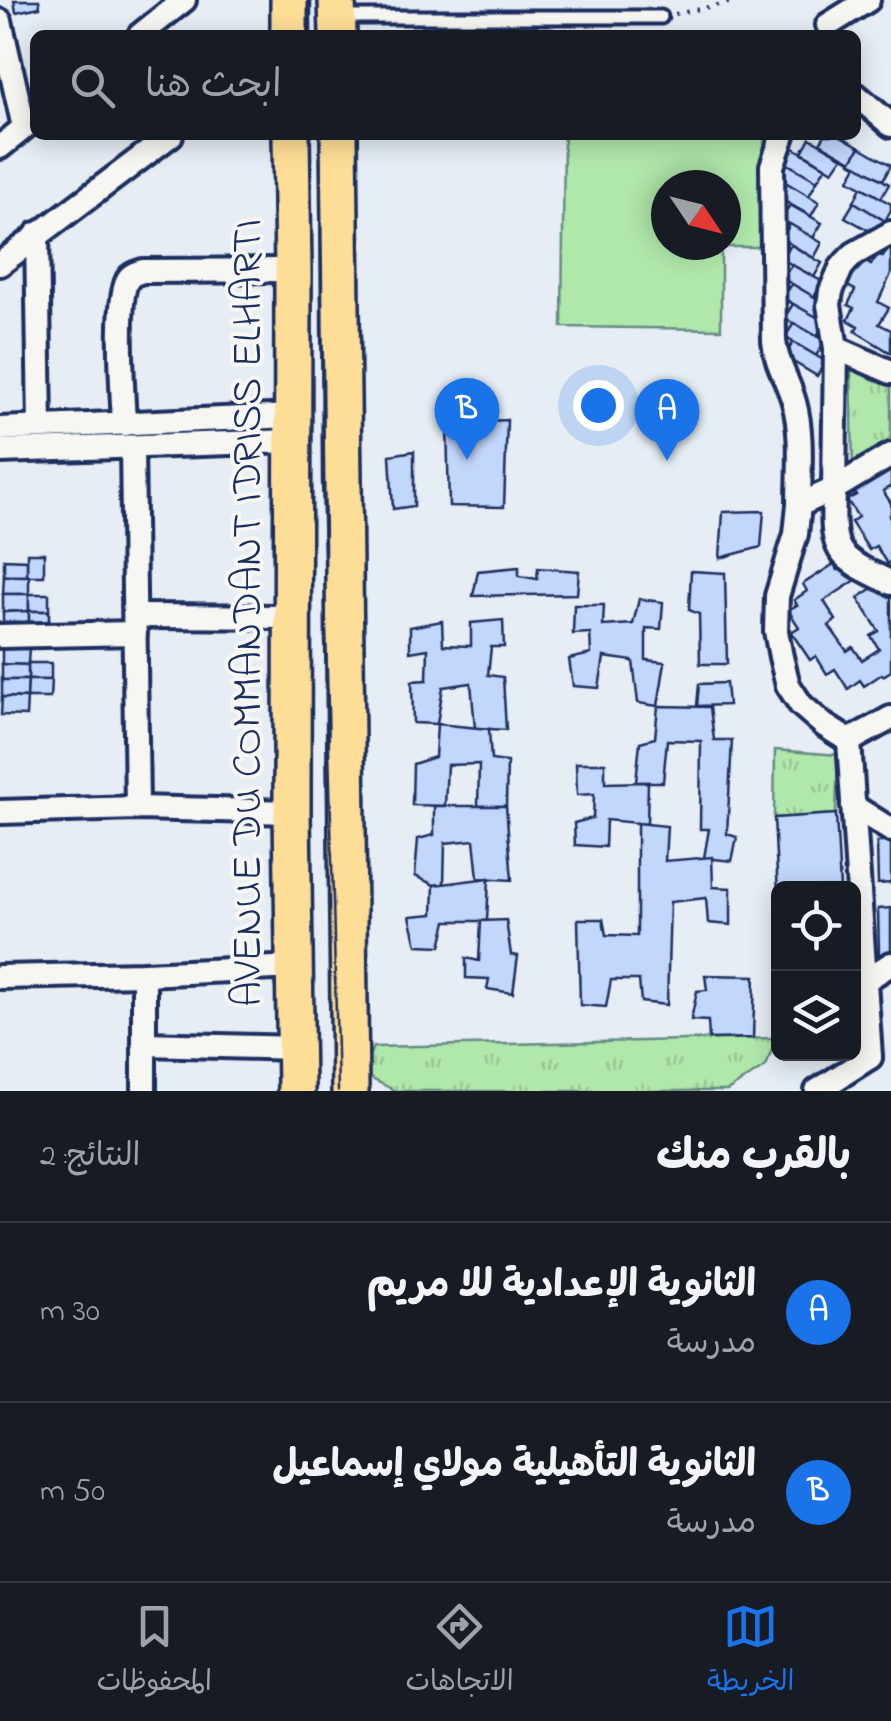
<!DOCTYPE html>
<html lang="ar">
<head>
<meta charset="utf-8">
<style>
  :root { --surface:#171b24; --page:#242831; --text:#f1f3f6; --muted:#9ea1a6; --line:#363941; --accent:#1a73e8 }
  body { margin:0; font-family:"Indie Flower","Playpen Sans Arabic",sans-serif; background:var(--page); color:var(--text); direction:rtl }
  .controls { position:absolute; right:30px; bottom:30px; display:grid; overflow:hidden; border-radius:15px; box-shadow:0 5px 25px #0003 }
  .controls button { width:90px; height:90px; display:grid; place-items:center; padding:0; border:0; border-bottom:2px solid var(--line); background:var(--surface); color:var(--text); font:50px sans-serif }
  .compass { position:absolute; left:651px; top:170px; width:90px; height:90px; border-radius:50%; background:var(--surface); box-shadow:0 5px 25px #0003; rotate:125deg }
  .you { position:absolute; left:598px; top:405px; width:35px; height:35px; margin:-25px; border:8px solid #fff; border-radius:50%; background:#1a73e8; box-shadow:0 0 0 15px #1a73e833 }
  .badge { display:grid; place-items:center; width:65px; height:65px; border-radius:50%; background:var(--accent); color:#fff; font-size:32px; font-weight:700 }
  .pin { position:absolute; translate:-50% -82px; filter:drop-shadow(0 2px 5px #0008) }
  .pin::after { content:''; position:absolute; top:52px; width:35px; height:30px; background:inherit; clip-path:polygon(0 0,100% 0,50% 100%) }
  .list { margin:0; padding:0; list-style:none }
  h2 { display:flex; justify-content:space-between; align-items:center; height:130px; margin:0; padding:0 40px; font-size:42px }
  h2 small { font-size:32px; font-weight:400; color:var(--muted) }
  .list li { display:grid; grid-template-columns:65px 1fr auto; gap:30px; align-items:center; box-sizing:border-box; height:180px; padding:0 40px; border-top:2px solid var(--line) }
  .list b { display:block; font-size:38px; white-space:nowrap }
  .list p { margin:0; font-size:32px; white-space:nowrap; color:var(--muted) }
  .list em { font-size:32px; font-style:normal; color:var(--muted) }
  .icon { flex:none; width:55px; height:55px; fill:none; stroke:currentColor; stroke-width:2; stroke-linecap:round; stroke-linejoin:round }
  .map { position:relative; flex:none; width:891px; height:1091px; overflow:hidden; direction:ltr }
  .search { position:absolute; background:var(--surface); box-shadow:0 5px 25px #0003; left:30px; right:30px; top:30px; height:110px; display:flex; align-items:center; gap:25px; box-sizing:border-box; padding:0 35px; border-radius:15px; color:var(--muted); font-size:38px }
  .sheet { height:490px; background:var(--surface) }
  nav { display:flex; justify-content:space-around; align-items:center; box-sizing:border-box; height:140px; border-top:2px solid var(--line); background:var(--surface); font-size:28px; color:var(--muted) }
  nav a { display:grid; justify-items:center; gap:5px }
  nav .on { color:var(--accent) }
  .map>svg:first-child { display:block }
  .grass { fill:#b0e7aa; stroke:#668b84; stroke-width:2.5; fill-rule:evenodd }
  .park { fill:url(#park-tufts); stroke:#668b84; stroke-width:2.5 }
  .building { fill:#c2d7fc; stroke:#1b2f5e; stroke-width:2.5 }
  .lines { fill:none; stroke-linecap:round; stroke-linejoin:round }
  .lane-casing { stroke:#1b2f5e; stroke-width:19 }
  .street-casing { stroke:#1b2f5e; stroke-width:30 }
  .primary-casing { stroke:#1b2f5e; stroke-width:42 }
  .path { stroke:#1b2f5e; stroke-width:4; stroke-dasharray:2.5 8; stroke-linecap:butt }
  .lane { stroke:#f6f6f2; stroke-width:11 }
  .street { stroke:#f6f6f2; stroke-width:22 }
  .primary { stroke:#fedd96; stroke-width:35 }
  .tram { stroke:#1b2f5e; stroke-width:2.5 }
  .labels { text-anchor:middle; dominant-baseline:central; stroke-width:8; stroke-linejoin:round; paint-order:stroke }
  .street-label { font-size:42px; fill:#1b2f5e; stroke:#f6f6f2 }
</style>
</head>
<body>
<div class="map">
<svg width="891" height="1091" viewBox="0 0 891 1091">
  <defs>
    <pattern id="park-tufts" width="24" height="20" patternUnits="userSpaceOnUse" patternTransform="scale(2.5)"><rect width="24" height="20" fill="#b0e7aa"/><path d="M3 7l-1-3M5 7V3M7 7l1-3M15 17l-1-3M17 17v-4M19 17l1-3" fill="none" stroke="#97c695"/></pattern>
  </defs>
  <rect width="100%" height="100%" fill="#e6edf5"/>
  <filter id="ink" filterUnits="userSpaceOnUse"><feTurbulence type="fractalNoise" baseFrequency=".01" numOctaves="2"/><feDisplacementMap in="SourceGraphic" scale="20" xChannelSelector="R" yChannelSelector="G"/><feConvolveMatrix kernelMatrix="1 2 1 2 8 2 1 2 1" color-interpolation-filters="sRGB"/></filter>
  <g filter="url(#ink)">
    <!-- grass -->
    <path class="grass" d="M564,135H764V247H721V329L562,327ZM666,185H726V245H666Z"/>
    <!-- park -->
    <g class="park">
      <polygon points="851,363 891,383 891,451 853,471"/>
      <polygon points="775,750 838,755 836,814 774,818"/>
      <polygon points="776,1038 766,1066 727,1091 396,1091 366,1076 368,1059 373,1047"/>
    </g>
    <!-- building -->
    <g class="building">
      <polygon points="14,0 39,0 40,7 16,12"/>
      <polygon points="825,135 839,135 860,147 852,161 820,143"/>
      <polygon points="810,138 843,157 833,171 802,152"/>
      <polygon points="860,147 891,165 883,180 851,162"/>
      <polygon points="794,148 826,167 817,181 786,163"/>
      <polygon points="786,163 817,181 809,196 777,178"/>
      <polygon points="857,165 889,184 881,198 849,180"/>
      <polygon points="787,183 819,202 811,216 779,198"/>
      <polygon points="861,187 891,204 891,210 885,221 854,202"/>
      <polygon points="854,202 885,221 877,235 845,217"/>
      <polygon points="790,205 822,223 813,238 781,219"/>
      <polygon points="790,224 822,243 814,258 782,239"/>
      <polygon points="891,242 891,274 878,302 889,308 879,324 891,330 891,353 855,331 858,326 848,320 854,308 848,305 855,290 844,284 859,258 871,265 878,254 883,257"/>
      <polygon points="791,245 822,263 814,277 782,259"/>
      <polygon points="792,265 823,282 814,297 782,278"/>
      <polygon points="792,284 823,302 816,317 783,298"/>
      <polygon points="793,304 824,321 817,337 784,318"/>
      <polygon points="794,323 825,341 816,356 785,337"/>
      <polygon points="793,342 825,361 817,376 785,357"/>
      <polygon points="507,420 504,507 449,506 447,423"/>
      <polygon points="414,451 414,506 393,509 390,455"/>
      <polygon points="891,456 891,486 883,491 891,503 891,514 889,516 891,520 891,561 887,564 876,546 869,550 851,522 858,517 847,500 856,495 853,490"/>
      <polygon points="764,511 761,547 720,558 723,512"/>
      <rect x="27" y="553" width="17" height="23"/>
      <polygon points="4,559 27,560 27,576 4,576"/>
      <polygon points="834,564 838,570 843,567 846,572 855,566 862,576 824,601 836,620 829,626 847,651 853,647 862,660 879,649 871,636 879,631 858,598 876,586 880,592 891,586 891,671 883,676 882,674 864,686 860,680 848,689 835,669 827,674 816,656 810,660 791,632 799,627 788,610 797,605 794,600 807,591 803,584"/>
      <polygon points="519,567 519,576 537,579 538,568 579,571 577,594 473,596 478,571"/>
      <polygon points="691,571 725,573 727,664 700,664 699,614 689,610"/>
      <polygon points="4,576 29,576 29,594 3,594"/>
      <polygon points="3,594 29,594 29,611 3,612"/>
      <rect x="29" y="594" width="20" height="17"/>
      <polygon points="639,599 663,602 661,629 646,628 646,660 665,662 658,706 638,703 633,661 604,657 599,688 573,686 569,659 591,654 590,633 573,634 574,605 604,605 603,626 633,624"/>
      <polygon points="29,611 29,629 3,629 3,612"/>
      <rect x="29" y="611" width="20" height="18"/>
      <polygon points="503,620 504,647 491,647 488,675 503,677 506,730 475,728 471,683 443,687 437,724 413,723 412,681 427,680 428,649 410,652 410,627 442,621 443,645 471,646 471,623"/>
      <polygon points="2,646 29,646 28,665 2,664"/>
      <rect x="28" y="663" width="23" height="17"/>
      <polygon points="2,664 28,665 28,680 2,680"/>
      <polygon points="2,680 28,680 27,698 2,697"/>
      <polygon points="28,680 51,680 50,698 27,698"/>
      <polygon points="726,683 728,705 697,706 699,684"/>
      <polygon points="2,697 27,698 26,716 1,715"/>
      <polygon points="658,706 710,707 714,740 732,740 727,834 737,837 732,861 704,858 709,829 700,829 701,741 667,740 663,782 636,782 640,742 655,738"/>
      <polygon points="437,724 489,729 491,760 507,762 506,806 478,806 479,764 447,765 445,806 412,805 413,764 435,757"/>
      <polygon points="576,763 605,763 605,783 648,782 647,824 606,820 605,847 575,845 574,823 593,818 594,794 577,795"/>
      <polygon points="434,806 506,806 512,880 478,878 474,840 445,843 444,884 434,885 415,876 418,839 434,835"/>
      <polygon points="836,814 840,888 778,888 778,894 774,818"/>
      <polygon points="637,823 667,826 665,861 712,857 713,887 731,888 731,925 708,923 706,898 670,902 667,1005 641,1002 639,980 611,980 606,1007 580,1005 578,919 603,919 606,935 637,936"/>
      <polygon points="877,842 891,842 891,883 878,884"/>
      <polygon points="489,878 487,921 447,921 441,946 417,945 410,916 433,914 434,885"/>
      <polygon points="891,908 891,954 879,954 878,909"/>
      <polygon points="506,920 511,955 518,956 513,993 487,989 489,979 466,978 466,958 479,961 481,921"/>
      <polygon points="705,975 755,976 753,1038 709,1039 708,1021 691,1020 697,991 707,990"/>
    </g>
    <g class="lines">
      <defs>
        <polyline id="lane" points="340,17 661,17"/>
        <g id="street">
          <polyline points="0,21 24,127"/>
          <polyline points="828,25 868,0"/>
          <polyline points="140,35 184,0"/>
          <polyline points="856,95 891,125"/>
          <path d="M783,135L772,166L774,341C776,364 788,380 794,402C803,434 799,472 799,505"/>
          <polyline points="0,147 35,119"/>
          <polyline points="37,234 40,427"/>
          <polyline points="0,264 171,135"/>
          <polyline points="836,348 891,372"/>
          <path d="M124,424C123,398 115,295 129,278C133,273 137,273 143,271L293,270"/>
          <polyline points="0,429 291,416"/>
          <polyline points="132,447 137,808"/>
          <polyline points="0,451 292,441"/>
          <path d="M891,455L834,489C834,506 831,530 838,546C845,564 875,574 891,583"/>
          <polyline points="136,616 294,617"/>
          <polyline points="0,636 135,633"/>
          <polyline points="849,741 824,725 801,705 788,685 781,657 776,631 777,596 796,534 799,505 834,489 836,348 829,305 831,291 841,268 846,262 854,254 891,233"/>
          <polyline points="849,741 870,1057"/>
          <polyline points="849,741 891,718"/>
          <polyline points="853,806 891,830"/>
          <polyline points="0,812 137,808 292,812"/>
          <polyline points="144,974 144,1091"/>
          <polyline points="0,977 144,974 295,967"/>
          <polyline points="864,981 891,964"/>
          <polyline points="144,1044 296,1048"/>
          <polyline points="817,1091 870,1057"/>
        </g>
        <g id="primary">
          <polyline points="289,0 289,35"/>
          <polyline points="337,0 338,35"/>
          <polyline points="291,135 293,270 292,812 296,1091"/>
          <polyline points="339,135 350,1091"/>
        </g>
      </defs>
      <!-- lane casing -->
      <use href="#lane" class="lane-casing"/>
      <!-- street casing -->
      <use href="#street" class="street-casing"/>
      <!-- primary casing -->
      <use href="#primary" class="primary-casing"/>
      <!-- path -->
      <polyline class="path" points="675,14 742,0"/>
      <!-- lane -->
      <use href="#lane" class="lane"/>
      <!-- street -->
      <use href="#street" class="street"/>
      <!-- primary -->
      <use href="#primary" class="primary"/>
      <!-- tram -->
      <g class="tram">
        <polyline points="311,35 311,0"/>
        <polyline points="320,135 322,480 338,1091"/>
      </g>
    </g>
  </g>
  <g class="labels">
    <!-- street labels -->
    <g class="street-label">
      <text transform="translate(249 613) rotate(-90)">AVENUE DU COMMANDANT IDRISS ELHARTI</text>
    </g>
  </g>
</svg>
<div class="controls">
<button><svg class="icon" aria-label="locate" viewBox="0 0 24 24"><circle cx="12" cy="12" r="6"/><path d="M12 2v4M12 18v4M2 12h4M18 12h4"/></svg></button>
<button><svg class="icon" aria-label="layers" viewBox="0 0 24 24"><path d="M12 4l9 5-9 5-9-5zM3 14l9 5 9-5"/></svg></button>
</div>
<svg class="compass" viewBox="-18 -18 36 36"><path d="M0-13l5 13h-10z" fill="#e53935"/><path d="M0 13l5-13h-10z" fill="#9ea1a6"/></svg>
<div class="you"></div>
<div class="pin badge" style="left:667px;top:461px">A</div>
<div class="pin badge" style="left:467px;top:460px">B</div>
<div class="search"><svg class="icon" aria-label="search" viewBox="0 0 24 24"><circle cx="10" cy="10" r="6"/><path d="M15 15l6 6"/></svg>ابحث هنا</div>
</div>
<section class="sheet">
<h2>بالقرب منك<small>النتائج: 2</small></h2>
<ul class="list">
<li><span class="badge">A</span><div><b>الثانوية الإعدادية للا مريم</b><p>مدرسة</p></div><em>30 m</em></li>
<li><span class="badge">B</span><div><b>الثانوية التأهيلية مولاي إسماعيل</b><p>مدرسة</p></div><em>50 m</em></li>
</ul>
</section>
<nav>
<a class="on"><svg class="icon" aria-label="map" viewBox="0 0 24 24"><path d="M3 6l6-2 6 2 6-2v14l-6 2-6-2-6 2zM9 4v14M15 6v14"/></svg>الخريطة</a>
<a><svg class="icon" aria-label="directions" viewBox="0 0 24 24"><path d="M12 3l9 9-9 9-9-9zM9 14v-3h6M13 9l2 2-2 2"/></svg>الاتجاهات</a>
<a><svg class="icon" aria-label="saved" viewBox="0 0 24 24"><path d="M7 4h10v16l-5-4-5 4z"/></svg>المحفوظات</a>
</nav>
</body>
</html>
